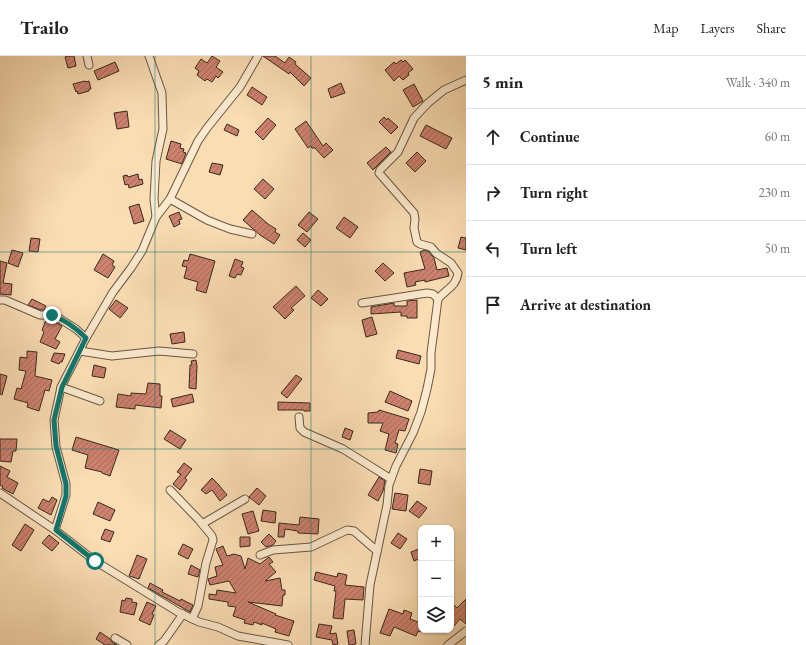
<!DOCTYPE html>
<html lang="en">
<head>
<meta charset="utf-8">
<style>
  :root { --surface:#fff; --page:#f2f2f2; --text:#222; --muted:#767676; --line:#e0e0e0 }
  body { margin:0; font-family:"EB Garamond",serif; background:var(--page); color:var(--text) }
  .controls { position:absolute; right:12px; bottom:12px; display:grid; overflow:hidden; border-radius:8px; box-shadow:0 1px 3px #0004 }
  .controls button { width:36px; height:36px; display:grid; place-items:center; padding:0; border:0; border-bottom:1px solid var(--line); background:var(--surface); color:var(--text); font:20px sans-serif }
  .stop { position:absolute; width:12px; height:12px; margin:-9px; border:3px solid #0f766e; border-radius:50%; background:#fff }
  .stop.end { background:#0f766e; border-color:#fff; box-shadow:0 1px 4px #0008 }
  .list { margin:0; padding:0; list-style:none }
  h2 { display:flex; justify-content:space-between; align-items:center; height:52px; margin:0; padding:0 16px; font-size:17px }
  h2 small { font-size:13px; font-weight:400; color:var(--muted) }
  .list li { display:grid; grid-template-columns:26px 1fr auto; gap:12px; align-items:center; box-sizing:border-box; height:56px; padding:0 16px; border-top:1px solid var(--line) }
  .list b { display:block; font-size:15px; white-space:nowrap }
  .list em { font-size:13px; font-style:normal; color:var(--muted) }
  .icon { flex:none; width:22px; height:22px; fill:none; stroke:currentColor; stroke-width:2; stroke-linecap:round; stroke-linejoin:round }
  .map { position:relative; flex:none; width:466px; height:589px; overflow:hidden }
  header { display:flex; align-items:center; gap:24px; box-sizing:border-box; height:56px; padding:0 20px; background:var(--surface); border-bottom:1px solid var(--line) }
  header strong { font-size:19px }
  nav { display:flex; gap:22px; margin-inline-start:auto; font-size:14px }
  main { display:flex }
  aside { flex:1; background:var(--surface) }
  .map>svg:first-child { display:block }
  .building { fill:url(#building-hatch); stroke:#362a1c }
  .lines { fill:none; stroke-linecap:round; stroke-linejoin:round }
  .street-casing { stroke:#675742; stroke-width:9 }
  .street { stroke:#fce9ce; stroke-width:7 }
  .route { stroke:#0f766e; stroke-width:5 }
  .grid { fill:none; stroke:#0f766e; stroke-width:1; stroke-opacity:0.55 }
</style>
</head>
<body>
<header>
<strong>Trailo</strong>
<nav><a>Map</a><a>Layers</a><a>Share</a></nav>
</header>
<main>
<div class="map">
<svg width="466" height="589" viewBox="0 0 466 589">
  <defs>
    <pattern id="building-hatch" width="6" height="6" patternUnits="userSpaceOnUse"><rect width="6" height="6" fill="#ce816f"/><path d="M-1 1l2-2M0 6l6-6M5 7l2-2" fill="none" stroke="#a86a5a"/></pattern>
  </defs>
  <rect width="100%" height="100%" fill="#fbddb4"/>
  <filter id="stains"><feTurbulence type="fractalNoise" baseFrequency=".005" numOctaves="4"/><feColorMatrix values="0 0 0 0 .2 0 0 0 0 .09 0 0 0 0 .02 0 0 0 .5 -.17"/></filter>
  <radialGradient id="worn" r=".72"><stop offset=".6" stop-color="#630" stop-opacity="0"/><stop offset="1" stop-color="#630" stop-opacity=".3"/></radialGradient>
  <!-- building -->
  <g class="building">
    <polygon points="68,0 74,0 76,10 68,12 65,1"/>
    <polygon points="212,0 220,5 216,11 223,16 218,22 216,20 212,26 207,23 205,25 197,19 199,15 195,12 201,3 207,7"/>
    <polygon points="263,0 275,0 285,7 289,1 296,6 295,8 311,22 304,30 290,16 289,18"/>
    <polygon points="401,4 403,6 405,4 413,13 408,17 409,19 403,24 399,20 394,25 385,14 394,6 396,8"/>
    <polygon points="115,6 119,15 98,24 94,15"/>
    <polygon points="85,25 86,26 89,25 91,33 89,33 89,35 78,38 77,35 76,36 73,28"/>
    <polygon points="341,27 345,37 331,42 328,33"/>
    <polygon points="414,28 423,45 413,51 403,34"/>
    <polygon points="252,31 267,41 262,49 247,39"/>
    <polygon points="127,55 129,71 117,73 114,57"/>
    <polygon points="384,61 387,64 388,62 398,71 391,78 379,66"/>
    <polygon points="268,62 276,69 263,84 255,76"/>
    <polygon points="306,65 323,90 326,87 333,94 324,102 315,92 312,92 311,90 308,92 295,73"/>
    <polygon points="227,68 239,74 237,80 224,74"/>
    <polygon points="426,69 452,82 446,93 420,80"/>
    <polygon points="171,85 181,88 180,92 184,93 183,96 186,97 182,108 166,103"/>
    <polygon points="386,91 391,96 373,114 367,107"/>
    <polygon points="417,96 426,105 415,116 406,107"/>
    <polygon points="212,107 223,109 220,119 209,116"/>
    <polygon points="138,118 139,124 142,123 143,128 129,132 128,128 125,129 123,120 127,119 128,121"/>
    <polygon points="263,123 274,133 265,143 254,133"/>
    <polygon points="139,148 144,165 134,168 129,151"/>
    <polygon points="252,154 268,168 276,173 275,176 280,179 274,188 260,179 243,164"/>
    <polygon points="179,156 182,163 179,164 180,168 174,171 169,160"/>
    <polygon points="309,156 318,163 307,176 298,169"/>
    <polygon points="344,161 358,171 350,182 336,172"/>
    <polygon points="303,177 311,184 305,191 297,184"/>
    <polygon points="461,181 466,182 466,194 458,192"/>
    <polygon points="31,182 40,183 38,196 29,195"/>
    <polygon points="12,194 23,197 18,211 8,207"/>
    <polygon points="424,194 428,195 434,202 437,214 447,212 449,220 425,226 425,224 415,226 416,229 407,231 404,217 425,213 420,196"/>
    <polygon points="103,198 114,205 112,209 115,211 108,222 94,214"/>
    <polygon points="190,198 215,205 206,237 196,234 198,226 184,222 187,211 182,210 184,204 188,205"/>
    <polygon points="235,203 243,206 241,211 244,212 241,219 237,218 235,222 229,220"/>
    <polygon points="0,205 7,207 3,227 12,228 11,239 0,238"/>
    <polygon points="383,207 394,217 385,225 375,215"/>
    <polygon points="296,230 305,240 291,252 294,254 285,263 273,251"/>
    <polygon points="318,234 328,243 321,250 311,242"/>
    <polygon points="32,243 46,250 44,254 41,254 28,249"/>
    <polygon points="116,244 128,252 120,262 109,253"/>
    <polygon points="417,244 417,262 407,262 407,260 401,260 401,256 371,258 371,251 394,247 394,250 407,250 407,245"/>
    <polygon points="372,261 377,278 366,281 362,264"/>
    <polygon points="46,264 51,264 62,270 55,283 60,286 56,293 40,286 44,276 42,274"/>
    <polygon points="184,276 185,286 172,288 170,278"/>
    <polygon points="398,294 421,300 419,308 396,302"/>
    <polygon points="27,295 37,296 35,320 52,324 49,335 45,334 39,355 27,351 28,347 14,343 17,332 21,333 26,315 19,314 20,301 27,302"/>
    <polygon points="54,297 65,298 62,306 60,306 59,308 51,305"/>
    <polygon points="196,304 197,310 196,333 189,332 190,309 192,309 191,305"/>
    <polygon points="94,309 106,312 104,322 92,320"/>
    <polygon points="0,318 7,320 2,339 0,338"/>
    <polygon points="296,319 302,323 287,342 281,337"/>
    <polygon points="148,327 160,328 160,340 162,340 161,352 135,349 135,353 116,351 118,338 131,340 131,337 146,338"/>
    <polygon points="390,335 412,345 408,355 385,346"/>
    <polygon points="192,338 194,346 173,351 171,343"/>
    <polygon points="278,346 310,347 310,355 304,355 304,354 278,354"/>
    <polygon points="379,354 409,363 405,375 399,374 395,387 398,388 396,397 385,394 389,378 380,375 383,367 368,367 368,357 378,356"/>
    <polygon points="345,372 353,375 350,384 342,381"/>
    <polygon points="170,374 186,384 180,393 164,383"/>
    <polygon points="76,381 119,394 110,420 102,417 102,416 85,412 88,399 72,394"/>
    <polygon points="0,383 17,383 16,395 13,395 11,406 0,405"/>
    <polygon points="184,407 192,413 185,422 187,424 180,434 173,428 181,418 177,416"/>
    <polygon points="0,410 10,415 7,421 18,427 13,438 2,432 3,431 0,429"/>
    <polygon points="420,413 432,415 430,429 418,427"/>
    <polygon points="379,421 385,425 383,435 378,445 368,439"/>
    <polygon points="212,422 218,428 227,439 220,445 212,434 206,438 201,434"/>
    <polygon points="257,432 266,440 259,449 249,441"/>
    <polygon points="395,437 408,439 406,455 392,453"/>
    <polygon points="52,441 57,444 51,459 38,452 43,443 49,446"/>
    <polygon points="417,445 427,452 419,462 409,455"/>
    <polygon points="98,446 115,454 110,465 93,458"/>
    <polygon points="263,454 276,456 275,467 261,465"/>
    <polygon points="253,455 259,475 248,478 242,458"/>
    <polygon points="300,461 319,463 318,478 298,477 298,475 285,473 284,481 278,481 279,467 299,469"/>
    <polygon points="25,468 34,474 21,495 12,489"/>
    <polygon points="105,473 114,476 110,486 101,483"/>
    <polygon points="398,477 407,483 400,493 391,487"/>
    <polygon points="269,478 276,485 273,489 266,491 261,486"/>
    <polygon points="49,479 59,487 52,495 42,487"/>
    <polygon points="240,481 250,481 250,490 240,491"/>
    <polygon points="183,488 193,493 188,503 178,498"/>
    <polygon points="223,490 227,500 234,498 241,500 245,513 248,502 260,508 269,501 273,506 269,508 276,516 265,525 280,522 282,534 285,534 285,539 283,539 282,550 248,546 276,558 275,559 294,565 289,580 275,576 276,573 262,567 262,569 254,566 253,569 244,567 245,564 233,560 236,551 228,550 228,546 209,543 209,538 216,539 217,534 236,537 229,525 210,529 208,523 217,520 215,511 223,509 216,493"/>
    <polygon points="421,492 421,502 414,505 411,496"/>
    <polygon points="137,499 147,503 139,523 129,520"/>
    <polygon points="191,509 200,514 198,521 188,518"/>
    <polygon points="316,516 337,521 338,517 347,519 345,529 364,531 363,544 345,543 343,563 333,562 336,535 334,535 335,530 314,524"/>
    <polygon points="150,527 163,534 162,536 180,545 181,543 193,549 190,556 148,532"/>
    <polygon points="126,542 132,543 132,546 137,547 134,559 120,556 122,544 125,545"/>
    <polygon points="466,543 466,568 460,563 454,570 451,567 451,546 457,552"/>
    <polygon points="147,546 156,550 152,558 154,559 150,569 139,564"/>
    <polygon points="389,553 403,558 404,554 412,557 410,563 421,567 420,571 421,573 420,576 418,575 416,580 394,571 390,580 380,577"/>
    <polygon points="319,568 332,570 330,578 336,577 338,588 333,589 332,584 316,581"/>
    <polygon points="354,574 356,588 349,589 347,575"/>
    <polygon points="100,576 110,583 112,586 117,589 105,589 96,583"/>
  </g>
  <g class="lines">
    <defs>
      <g id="street">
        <polyline points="87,0 89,9"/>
        <polyline points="149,0 162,37 163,73 156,105 154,143 156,161"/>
        <polyline points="170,143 207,164 230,173 252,178"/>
        <polyline points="0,244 5,244 40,259 52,259 57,261 76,273 86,282"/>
        <polyline points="362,247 427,237 433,238 438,243"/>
        <polyline points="80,295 112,300 159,295 193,298"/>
        <polyline points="61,331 100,345"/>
        <polyline points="299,361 300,372 304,376 343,393 391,423"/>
        <polyline points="170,434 199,464 212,480 213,484 206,507 198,550 192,563"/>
        <polyline points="0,437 55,474 95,505 178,556 199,566 218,571 238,580 288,589"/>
        <polyline points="202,468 245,443"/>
        <polyline points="55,474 66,439 66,428 56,391 54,364 61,331 86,282 113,236 131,212 142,195 156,161 170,143 198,85 207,72 240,31 258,0"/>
        <polyline points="260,499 273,494 311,491 347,474 354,475 377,495"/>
        <polyline points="115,582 127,589"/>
        <polyline points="159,589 164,585 183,558"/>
        <path d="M365,589L370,529L387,449L389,429L396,410L413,377L421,356L427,333L431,313V297L438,243C447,232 456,231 458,217L451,207L436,197L431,191L420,188L417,186L414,172L415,163L414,157L379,117L380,114L398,96L414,62L428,47L444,34L466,24"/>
        <polyline points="448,589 466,575"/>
      </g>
    </defs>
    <!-- street casing -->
    <use href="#street" class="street-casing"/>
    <!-- street -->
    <use href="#street" class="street"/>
  </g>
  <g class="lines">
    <!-- route -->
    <path class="route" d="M52,259C65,264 76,272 86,282L62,331L54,364L56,390L66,428V440L56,474L95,505"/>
  </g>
  <!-- grid -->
  <path class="grid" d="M155,0V589M311,0V589M0,196H466M0,393H466"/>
  <rect width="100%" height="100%" filter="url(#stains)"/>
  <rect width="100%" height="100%" fill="url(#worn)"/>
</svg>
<div class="controls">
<button>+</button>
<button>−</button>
<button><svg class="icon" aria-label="layers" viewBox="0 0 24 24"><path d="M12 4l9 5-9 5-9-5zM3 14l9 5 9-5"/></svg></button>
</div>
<div class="stop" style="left:95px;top:505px"></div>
<div class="stop end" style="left:52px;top:259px"></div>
</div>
<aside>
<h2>5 min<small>Walk · 340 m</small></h2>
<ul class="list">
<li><svg class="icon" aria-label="ahead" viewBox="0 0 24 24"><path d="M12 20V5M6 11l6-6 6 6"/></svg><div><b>Continue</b></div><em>60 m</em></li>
<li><svg class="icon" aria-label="right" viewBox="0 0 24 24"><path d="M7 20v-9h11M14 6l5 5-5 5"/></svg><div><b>Turn right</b></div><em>230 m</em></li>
<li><svg class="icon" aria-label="left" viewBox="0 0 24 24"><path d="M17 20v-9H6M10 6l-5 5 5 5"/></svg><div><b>Turn left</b></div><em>50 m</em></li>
<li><svg class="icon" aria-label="arrive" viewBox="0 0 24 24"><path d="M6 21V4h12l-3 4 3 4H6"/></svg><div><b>Arrive at destination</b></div></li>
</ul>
</aside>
</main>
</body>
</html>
